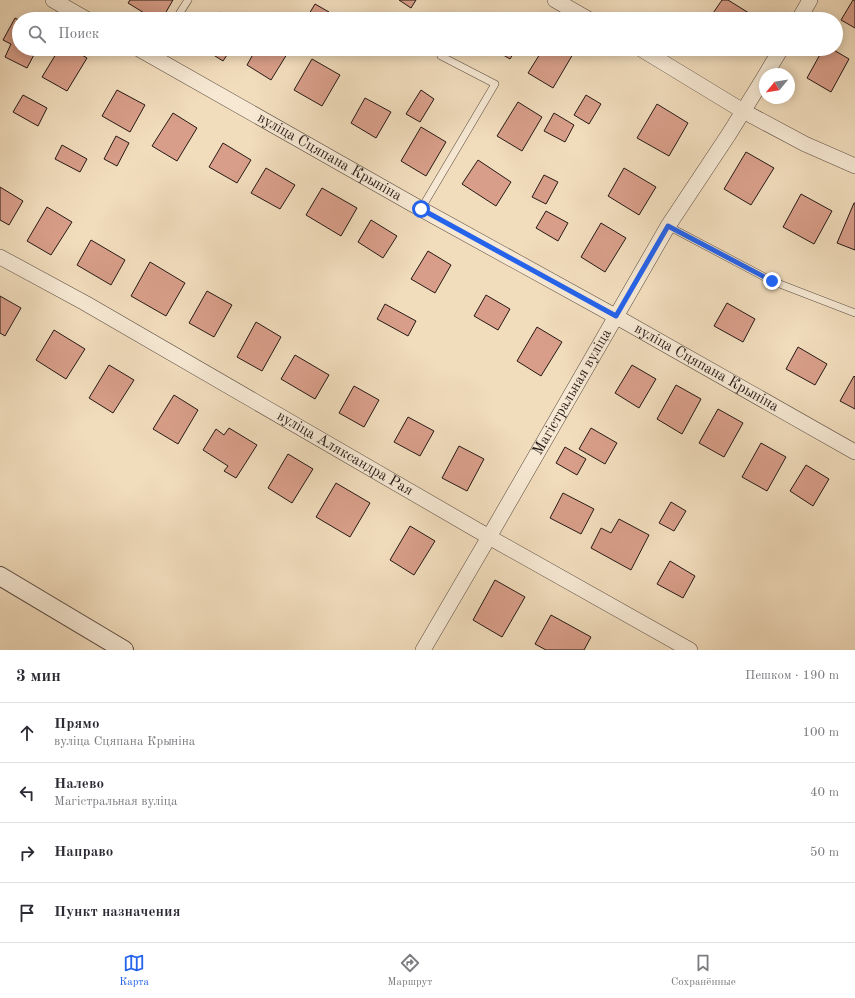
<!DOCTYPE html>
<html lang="ru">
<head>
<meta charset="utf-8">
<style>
  :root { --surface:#fff; --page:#f2f2f3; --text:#2b2b33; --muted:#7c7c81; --line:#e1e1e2; --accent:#2563eb }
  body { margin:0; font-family:"Old Standard TT",serif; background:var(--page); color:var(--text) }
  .compass { position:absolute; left:759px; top:68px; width:36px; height:36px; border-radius:50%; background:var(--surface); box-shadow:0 2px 10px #0003; rotate:240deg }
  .stop { position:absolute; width:12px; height:12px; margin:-9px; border:3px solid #2563eb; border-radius:50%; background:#fff }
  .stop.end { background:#2563eb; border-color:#fff; box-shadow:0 1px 4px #0008 }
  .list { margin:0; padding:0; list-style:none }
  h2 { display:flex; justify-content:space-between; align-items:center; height:52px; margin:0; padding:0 16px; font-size:17px }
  h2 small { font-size:13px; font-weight:400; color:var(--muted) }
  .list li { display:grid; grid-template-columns:26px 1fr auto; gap:12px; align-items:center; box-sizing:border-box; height:60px; padding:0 16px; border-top:1px solid var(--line) }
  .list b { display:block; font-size:15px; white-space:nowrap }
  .list p { margin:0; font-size:13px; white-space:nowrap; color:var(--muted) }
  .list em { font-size:13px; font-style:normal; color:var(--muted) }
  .icon { flex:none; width:22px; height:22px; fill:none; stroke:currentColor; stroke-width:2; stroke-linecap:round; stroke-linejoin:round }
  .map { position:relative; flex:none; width:855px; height:650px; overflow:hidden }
  .search { position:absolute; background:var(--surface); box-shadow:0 2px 10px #0003; left:12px; right:12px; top:12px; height:44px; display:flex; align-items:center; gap:10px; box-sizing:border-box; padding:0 14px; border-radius:22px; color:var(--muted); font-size:15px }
  .sheet { height:292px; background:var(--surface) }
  nav { display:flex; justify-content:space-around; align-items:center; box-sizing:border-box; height:56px; border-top:1px solid var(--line); background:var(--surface); font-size:11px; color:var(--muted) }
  nav a { display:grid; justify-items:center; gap:2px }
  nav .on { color:var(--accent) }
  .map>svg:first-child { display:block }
  .building { fill:#d89e89; stroke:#251915 }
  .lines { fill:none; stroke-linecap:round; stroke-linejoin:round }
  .service-casing { stroke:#584a3f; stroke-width:8 }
  .minor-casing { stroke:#584a3f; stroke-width:16 }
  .tertiary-casing { stroke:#584a3f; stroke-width:20 }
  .service { stroke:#f6e8d3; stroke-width:7 }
  .minor { stroke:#f6e8d3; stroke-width:15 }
  .tertiary { stroke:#f6e8d3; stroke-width:18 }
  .route { stroke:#2563eb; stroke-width:5 }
  .labels { text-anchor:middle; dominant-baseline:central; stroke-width:4; stroke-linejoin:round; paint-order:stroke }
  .street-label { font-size:15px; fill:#251915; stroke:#f6e8d3 }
</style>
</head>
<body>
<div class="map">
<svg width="855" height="650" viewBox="0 0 855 650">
  <rect width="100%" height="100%" fill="#f1dcbc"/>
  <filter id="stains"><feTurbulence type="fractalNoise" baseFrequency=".005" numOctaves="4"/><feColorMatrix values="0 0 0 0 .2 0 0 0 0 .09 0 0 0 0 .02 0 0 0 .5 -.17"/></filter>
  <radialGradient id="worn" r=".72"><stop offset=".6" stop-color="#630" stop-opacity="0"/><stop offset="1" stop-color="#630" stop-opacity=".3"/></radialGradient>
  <!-- building -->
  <g class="building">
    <polygon points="130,0 173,0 162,19 154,19 128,3"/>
    <polygon points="399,0 416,0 411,8"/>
    <polygon points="722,0 728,0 757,18 709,19"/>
    <polygon points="853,0 855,0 855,28 841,20"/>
    <polygon points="315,4 329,12 324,19 306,19"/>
    <polygon points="219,12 231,19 215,19"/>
    <polygon points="15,18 19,20 19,49 37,49 27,68 5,57 11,44 3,40"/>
    <polygon points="59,49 72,49 87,58 67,91 42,77"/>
    <polygon points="204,49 231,49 223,61"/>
    <polygon points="256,49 280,49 287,54 271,80 247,65"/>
    <polygon points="493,49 516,49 510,59"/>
    <polygon points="543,49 565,49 573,54 553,88 528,73"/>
    <polygon points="823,49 832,49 849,59 831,92 807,78"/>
    <polygon points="312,59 340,75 322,106 294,90"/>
    <polygon points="117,90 145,105 130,132 102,116"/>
    <polygon points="421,90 434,99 420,122 406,114"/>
    <polygon points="23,95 47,108 38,126 13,112"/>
    <polygon points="586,95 601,104 589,124 574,115"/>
    <polygon points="365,98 391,112 376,138 351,123"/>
    <polygon points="518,102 542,117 522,151 497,136"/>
    <polygon points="657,104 688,123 669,156 637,138"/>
    <polygon points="173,113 197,128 177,161 152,146"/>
    <polygon points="554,113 574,125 565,142 544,131"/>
    <polygon points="421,127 446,142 426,176 401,161"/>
    <polygon points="116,136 129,143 117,166 104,159"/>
    <polygon points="223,143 251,160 237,183 209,167"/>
    <polygon points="62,145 87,159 80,172 55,159"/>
    <polygon points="746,152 774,168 751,205 724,189"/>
    <polygon points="478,160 511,182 496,206 462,184"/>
    <polygon points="266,168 295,185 280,209 251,193"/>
    <polygon points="624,168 656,187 639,215 608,196"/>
    <polygon points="544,175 558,182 546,204 532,197"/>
    <polygon points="0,187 23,201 9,225 0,220"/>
    <polygon points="322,188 357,208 341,236 306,215"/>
    <polygon points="801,194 832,211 814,244 783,227"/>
    <polygon points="854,203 855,203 855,250 837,243"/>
    <polygon points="47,207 72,222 51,255 27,241"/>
    <polygon points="546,211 568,223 558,241 536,228"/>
    <polygon points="371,220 397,236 383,258 358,242"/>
    <polygon points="601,223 626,238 605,272 581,257"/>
    <polygon points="91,240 125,260 111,285 77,265"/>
    <polygon points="428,251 451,265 435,293 411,279"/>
    <polygon points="150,262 185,283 166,316 131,296"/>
    <polygon points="207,291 232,305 214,337 189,323"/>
    <polygon points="486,295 510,309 498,330 474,316"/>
    <polygon points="0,296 21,308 5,336 0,333"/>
    <polygon points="727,303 755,319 743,342 714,326"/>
    <polygon points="385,304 416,321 408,336 377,319"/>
    <polygon points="256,322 281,337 262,371 237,357"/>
    <polygon points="537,327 562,342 541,376 517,361"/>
    <polygon points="54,330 85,349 66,379 36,360"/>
    <polygon points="798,347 827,364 815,385 786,369"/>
    <polygon points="295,355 329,375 315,399 281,379"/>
    <polygon points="109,365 134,380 113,413 89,398"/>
    <polygon points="632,365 656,379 639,408 615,393"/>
    <polygon points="854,376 855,377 855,409 840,401"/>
    <polygon points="676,385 701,399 682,434 657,419"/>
    <polygon points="354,386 379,400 364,427 339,413"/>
    <polygon points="174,395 198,410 178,444 153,429"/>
    <polygon points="718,409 743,423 724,457 699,443"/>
    <polygon points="408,417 434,431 420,456 394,442"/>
    <polygon points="229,428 257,445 236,478 224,471 228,466 203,450 216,429 224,435"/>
    <polygon points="591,428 617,443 605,464 579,449"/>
    <polygon points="761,443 786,457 767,491 742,477"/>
    <polygon points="459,446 484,459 467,491 442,478"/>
    <polygon points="565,447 586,459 577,475 556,463"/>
    <polygon points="288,454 313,469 292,503 268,488"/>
    <polygon points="806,465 829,479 813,506 790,491"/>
    <polygon points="336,483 370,503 350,537 316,517"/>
    <polygon points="563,493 594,509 581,534 550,518"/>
    <polygon points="671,502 686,511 674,531 659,523"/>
    <polygon points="619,519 649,535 631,570 591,548 601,528 611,533"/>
    <polygon points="410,526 435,541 414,575 390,560"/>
    <polygon points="670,561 695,576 683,598 657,584"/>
    <polygon points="495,580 525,597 502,637 473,620"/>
    <polygon points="551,615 591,637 584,650 546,650 535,644"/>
  </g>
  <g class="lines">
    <defs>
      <g id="service">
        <polyline points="176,19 188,0"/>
        <polyline points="421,209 495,84 441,56"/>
        <polyline points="668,226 772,281 855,313"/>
      </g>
      <g id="minor">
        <polyline points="53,0 86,19"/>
        <polyline points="555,0 588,19"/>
        <polyline points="799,19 810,0"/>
        <path id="s1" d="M139,49L421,209L615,316L855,452"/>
        <polyline points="641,49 743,111 805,144 855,166"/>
        <polyline points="766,74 781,49"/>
        <path id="s2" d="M0,257L85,303L489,537L690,650"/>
        <path id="s3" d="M423,650L489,537L668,226L729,134L765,76"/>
      </g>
      <polyline id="tertiary" points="0,576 124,650"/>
    </defs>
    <!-- service casing -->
    <use href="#service" class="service-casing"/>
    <!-- minor casing -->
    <use href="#minor" class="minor-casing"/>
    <!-- tertiary casing -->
    <use href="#tertiary" class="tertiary-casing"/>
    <!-- service -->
    <use href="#service" class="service"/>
    <!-- minor -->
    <use href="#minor" class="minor"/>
    <!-- tertiary -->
    <use href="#tertiary" class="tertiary"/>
  </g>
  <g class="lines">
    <!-- route -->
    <polyline class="route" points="421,209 616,316 668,226 772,281"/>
  </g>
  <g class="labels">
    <!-- street labels -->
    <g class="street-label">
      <text stroke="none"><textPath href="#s1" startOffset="219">вуліца Сцяпана Крыніна</textPath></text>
      <text stroke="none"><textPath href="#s1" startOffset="651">вуліца Сцяпана Крыніна</textPath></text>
      <text stroke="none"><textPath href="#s3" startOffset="298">Магістральная вуліца</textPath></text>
      <text stroke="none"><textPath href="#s2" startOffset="397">вуліца Аляксандра Рая</textPath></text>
    </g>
  </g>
  <rect width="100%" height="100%" filter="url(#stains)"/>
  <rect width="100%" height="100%" fill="url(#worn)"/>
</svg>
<svg class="compass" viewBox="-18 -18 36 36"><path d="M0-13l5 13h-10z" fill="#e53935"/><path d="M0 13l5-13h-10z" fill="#7c7c81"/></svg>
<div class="stop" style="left:421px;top:209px"></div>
<div class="stop end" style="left:772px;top:281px"></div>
<div class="search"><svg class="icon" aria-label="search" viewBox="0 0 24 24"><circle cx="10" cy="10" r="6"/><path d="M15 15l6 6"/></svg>Поиск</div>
</div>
<section class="sheet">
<h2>3 мин<small>Пешком · 190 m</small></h2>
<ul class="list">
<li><svg class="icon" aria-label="ahead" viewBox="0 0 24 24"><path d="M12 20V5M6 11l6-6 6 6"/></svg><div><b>Прямо</b><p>вуліца Сцяпана Крыніна</p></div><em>100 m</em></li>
<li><svg class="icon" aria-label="left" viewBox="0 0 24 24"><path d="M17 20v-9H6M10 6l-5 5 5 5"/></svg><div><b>Налево</b><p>Магістральная вуліца</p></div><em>40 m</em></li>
<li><svg class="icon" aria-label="right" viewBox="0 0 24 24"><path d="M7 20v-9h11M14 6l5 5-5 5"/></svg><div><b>Направо</b></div><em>50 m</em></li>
<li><svg class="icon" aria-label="arrive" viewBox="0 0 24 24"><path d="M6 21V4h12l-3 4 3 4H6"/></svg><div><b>Пункт назначения</b></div></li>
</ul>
</section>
<nav>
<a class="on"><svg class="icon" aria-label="map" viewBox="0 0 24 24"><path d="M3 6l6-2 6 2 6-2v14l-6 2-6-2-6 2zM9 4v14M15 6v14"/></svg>Карта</a>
<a><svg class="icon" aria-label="directions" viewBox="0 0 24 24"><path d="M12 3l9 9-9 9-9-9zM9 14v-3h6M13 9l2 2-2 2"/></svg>Маршрут</a>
<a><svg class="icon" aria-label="saved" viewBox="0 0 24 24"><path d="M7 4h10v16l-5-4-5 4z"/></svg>Сохранённые</a>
</nav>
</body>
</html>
